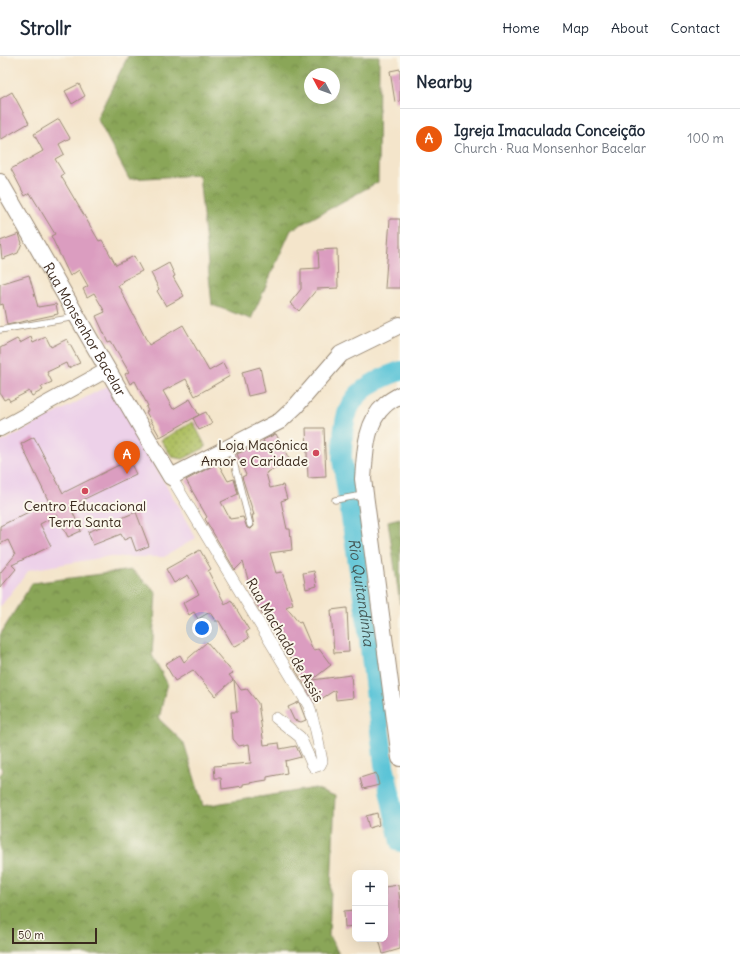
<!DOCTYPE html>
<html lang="en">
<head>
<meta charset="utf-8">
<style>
  :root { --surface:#fff; --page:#f6f6f7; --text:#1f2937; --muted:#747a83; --line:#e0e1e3; --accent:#ea580c }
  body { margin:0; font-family:Delius,sans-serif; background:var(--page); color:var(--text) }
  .controls { position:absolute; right:12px; bottom:12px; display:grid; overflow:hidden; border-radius:8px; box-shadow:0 4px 16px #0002 }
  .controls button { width:36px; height:36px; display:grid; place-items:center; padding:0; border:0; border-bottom:1px solid var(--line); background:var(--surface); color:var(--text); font:20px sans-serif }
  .compass { position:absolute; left:304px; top:12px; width:36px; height:36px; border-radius:50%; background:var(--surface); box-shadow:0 4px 16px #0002; rotate:311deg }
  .scale { position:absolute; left:12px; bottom:10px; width:85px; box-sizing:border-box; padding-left:4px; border:2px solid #3b2a1e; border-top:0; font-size:11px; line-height:14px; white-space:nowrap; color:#3b2a1e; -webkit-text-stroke:3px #fbf7ec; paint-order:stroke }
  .you { position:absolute; left:202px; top:572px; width:14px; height:14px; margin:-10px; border:3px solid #fff; border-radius:50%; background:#1a73e8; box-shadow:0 0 0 6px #1a73e833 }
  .badge { display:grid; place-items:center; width:26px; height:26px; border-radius:50%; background:var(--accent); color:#fff; font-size:13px; font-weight:700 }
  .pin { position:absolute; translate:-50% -33px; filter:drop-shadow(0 1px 2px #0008) }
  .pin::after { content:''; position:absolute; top:21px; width:14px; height:12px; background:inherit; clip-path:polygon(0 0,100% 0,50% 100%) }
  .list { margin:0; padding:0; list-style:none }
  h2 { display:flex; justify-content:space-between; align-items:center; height:52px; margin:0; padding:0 16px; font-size:17px }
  h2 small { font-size:13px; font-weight:400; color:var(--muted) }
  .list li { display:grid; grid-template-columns:26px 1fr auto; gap:12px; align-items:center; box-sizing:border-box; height:60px; padding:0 16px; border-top:1px solid var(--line) }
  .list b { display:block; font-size:15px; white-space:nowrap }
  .list p { margin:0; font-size:13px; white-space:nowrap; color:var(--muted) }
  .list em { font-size:13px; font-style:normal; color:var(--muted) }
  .map { position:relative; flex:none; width:400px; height:898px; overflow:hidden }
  header { display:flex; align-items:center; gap:24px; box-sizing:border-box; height:56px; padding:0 20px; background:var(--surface); border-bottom:1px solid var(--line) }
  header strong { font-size:19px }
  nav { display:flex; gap:22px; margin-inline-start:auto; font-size:14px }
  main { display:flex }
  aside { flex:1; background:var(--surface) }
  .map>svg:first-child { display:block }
  .built { fill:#edd1e9 }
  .forest { fill:url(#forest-crowns); stroke:#62683b; fill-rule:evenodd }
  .park { fill:url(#park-dots); stroke:#747440 }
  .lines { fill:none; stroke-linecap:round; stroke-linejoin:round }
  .river { stroke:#5bc4d7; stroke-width:20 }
  .building { fill:#db9dc0 }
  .service-casing { stroke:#988874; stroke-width:7 }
  .minor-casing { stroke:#988874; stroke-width:12 }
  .tertiary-casing { stroke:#988874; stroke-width:16 }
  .secondary-casing { stroke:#988874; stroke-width:18 }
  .service { stroke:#fff; stroke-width:5.5 }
  .minor { stroke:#fff; stroke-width:11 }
  .tertiary { stroke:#fff; stroke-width:14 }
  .secondary { stroke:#fff; stroke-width:16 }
  .poi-dot { fill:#d1495b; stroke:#fbf7ec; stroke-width:1.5 }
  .labels { text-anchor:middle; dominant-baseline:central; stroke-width:4; stroke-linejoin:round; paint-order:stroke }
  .street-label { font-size:14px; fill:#3b2a1e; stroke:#fbf7ec }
  .poi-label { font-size:14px; fill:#3b2a1e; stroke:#fbf7ec; text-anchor:end }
  .water-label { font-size:15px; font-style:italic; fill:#455856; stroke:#fbf7ec }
</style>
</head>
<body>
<header>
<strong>Strollr</strong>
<nav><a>Home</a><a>Map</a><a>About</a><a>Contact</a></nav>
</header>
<main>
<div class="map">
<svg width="400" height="898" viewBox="0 0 400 898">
  <defs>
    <pattern id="forest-crowns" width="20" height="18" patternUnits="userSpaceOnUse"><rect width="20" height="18" fill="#8aa658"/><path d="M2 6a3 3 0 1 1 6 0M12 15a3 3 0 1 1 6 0" fill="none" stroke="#728748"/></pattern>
    <pattern id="park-dots" width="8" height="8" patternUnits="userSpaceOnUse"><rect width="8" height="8" fill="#aebf62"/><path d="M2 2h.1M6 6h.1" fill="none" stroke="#8f9b50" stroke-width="1.8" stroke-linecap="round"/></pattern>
  </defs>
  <rect width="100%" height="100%" fill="#fbf7ec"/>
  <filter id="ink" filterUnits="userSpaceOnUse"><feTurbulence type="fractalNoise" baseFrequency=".025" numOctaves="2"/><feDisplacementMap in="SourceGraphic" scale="8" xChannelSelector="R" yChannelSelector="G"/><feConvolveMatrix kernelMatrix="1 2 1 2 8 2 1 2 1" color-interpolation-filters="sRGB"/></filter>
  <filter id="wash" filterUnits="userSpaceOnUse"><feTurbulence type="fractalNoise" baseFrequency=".012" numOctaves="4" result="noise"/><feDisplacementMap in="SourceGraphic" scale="16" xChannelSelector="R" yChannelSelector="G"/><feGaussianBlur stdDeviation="0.9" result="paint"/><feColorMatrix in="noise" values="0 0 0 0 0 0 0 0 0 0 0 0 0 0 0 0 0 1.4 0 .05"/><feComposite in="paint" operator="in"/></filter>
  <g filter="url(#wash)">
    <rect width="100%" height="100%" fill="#f4e5cb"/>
    <!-- built -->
    <polygon class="built" points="109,329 196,482 164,501 105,501 29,514 0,551 0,387"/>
    <!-- forest -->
    <g class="forest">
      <path d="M128,0H379L378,126L291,174L251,263L212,249L199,119L129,123L97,62ZM310,18H334V42H310Z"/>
      <polygon points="400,462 400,548 388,465"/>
      <polygon points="132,514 156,536 152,599 167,627 159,663 184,687 203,750 315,732 335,740 329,880 339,898 0,898 0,719 3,715 0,710 0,579 32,527"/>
    </g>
    <!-- park -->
    <polygon class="park" points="193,366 206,391 183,403 172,401 161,384"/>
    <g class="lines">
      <!-- river -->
      <path class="river" id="s1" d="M400,315C349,334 343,350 342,403L367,567L384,709L400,786"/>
    </g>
    <g id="blocks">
      <!-- building -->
      <g class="building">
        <polygon points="400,13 400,45 395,46 390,15"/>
        <polygon points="79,28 85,40 72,48 65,35"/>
        <polygon points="12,36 29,67 0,84 0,43"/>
        <polygon points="59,63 70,82 59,88 64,98 55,103 64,118 61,120 99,185 102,184 116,209 134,200 142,215 122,225 123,226 118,229 149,289 183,269 209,315 223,307 230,320 195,340 186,323 163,335 173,353 190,343 199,359 160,381 146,356 148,355 146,351 148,350 135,325 130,328 125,318 129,316 111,285 108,286 96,260 105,256 94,237 87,241 83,233 88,230 79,214 70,220 51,180 55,178 30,137 25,140 11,113 43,95 34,78"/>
        <polygon points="390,163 400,163 400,232 385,232"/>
        <polygon points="19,178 22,187 18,197 2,203 0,185"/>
        <polygon points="337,193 338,232 317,233 299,255 290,247 301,233 301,213 319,212 318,194"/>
        <polygon points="169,207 175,220 173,221 184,240 166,250 157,235 159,233 151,217"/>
        <polygon points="29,219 38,251 56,248 58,258 7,269 3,248 0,249 0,228"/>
        <polygon points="31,281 33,287 46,281 51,291 67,283 80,307 68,312 66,307 47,316 52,326 41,331 43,334 32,340 29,335 10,345 8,342 4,344 0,337 0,292 17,283 20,287"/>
        <polygon points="260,311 265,336 248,340 242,316"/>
        <polygon points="206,356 212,368 199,374 193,362"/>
        <polygon points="306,372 324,372 326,421 308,422"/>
        <polygon points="276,378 289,403 282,406 283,408 266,417 270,432 283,429 287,443 281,445 287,473 290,473 292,494 270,497 276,517 282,516 293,548 286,551 299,567 301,566 313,594 319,593 331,609 312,624 351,619 353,642 336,644 335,634 315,647 295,613 298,611 284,593 285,592 271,573 254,544 243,506 235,514 205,463 207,461 186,424 218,407 228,425 234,423 238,438 221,446 230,463 243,461 247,472 251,473 254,470 252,459 254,459 242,421 246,419 237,398 264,386 263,384"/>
        <polygon points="34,381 63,437 129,404 136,418 70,450 81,475 68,481 57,459 40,468 51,490 12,509 16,513 0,532 0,517 15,499 8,484 0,488 0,470 49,446 21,388"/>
        <polygon points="136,456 149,490 136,495 131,481 124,484 121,478 93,489 88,476"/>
        <polygon points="200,494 211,513 208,515 225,548 231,544 249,574 246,576 249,582 234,591 219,565 215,565 210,556 198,563 194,556 189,559 183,547 199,538 188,519 174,527 166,513"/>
        <polygon points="314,515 317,530 306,533 303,517"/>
        <polygon points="347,552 349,596 334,597 331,554"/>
        <polygon points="207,586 233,617 229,619 233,624 215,640 193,614 175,625 165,608 180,599 184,606"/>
        <polygon points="234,624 241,634 247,633 258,647 264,689 279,687 280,693 296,690 301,701 285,705 287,717 267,721 267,724 243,728 243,730 222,733 221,722 215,722 214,710 251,707 249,688 239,690 233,683 231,656 237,656"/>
        <polygon points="299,646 306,664 301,666 294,664 288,651"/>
        <polygon points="376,717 379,729 363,733 360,722"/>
        <polygon points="377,757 379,769 369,772 366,760"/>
        <polygon points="398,829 400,845 400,893 383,898 379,883 385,883 385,831"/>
        <polygon points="355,854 355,870 345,871 344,855"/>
      </g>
    </g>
  </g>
  <g filter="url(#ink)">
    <use href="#blocks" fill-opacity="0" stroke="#988874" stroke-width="1"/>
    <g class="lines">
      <defs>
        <g id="service">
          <polyline points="0,274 76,261"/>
          <polyline points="230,391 250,469"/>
          <polyline points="335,444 363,439"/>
        </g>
        <polyline id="minor" points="171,421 309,650 316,675 322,705 320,709 314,711 312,708 300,681 276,662"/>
        <polyline id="tertiary" points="0,373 107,314"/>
        <g id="secondary">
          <path id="s2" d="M0,126C57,224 112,324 171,421L280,365L295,351L341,298L400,269"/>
          <path d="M400,339C395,342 389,345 385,349C365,366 365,399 363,423L400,702"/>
        </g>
      </defs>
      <!-- service casing -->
      <use href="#service" class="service-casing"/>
      <!-- minor casing -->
      <use href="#minor" class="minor-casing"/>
      <!-- tertiary casing -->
      <use href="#tertiary" class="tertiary-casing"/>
      <!-- secondary casing -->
      <use href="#secondary" class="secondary-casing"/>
      <!-- service -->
      <use href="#service" class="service"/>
      <!-- minor -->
      <use href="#minor" class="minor"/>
      <!-- tertiary -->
      <use href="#tertiary" class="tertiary"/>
      <!-- secondary -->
      <use href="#secondary" class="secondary"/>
    </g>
  </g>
  <!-- markers -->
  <g class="poi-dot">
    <circle cx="316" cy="397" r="4"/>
    <circle cx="85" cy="435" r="4"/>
  </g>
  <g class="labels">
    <!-- street labels -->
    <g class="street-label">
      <text stroke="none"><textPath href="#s2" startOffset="170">Rua Monsenhor Bacelar</textPath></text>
      <text transform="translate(285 584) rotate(60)">Rua Machado de Assis</text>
    </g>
    <!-- poi labels -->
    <g class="poi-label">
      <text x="308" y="389">Loja Maçônica<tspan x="308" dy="16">Amor e Caridade</tspan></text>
      <text x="85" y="450" text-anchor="middle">Centro Educacional<tspan x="85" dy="16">Terra Santa</tspan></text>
    </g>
    <!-- water labels -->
    <g class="water-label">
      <text stroke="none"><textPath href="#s1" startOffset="251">Rio Quitandinha</textPath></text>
    </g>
  </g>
</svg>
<div class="controls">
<button>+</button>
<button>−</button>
</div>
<svg class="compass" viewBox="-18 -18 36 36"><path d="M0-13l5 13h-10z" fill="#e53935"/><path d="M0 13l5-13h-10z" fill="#747a83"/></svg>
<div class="scale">50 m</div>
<div class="you"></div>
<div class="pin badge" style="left:127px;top:418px">A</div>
</div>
<aside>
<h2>Nearby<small></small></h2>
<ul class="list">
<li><span class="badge">A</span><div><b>Igreja Imaculada Conceição</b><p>Church · Rua Monsenhor Bacelar</p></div><em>100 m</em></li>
</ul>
</aside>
</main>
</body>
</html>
